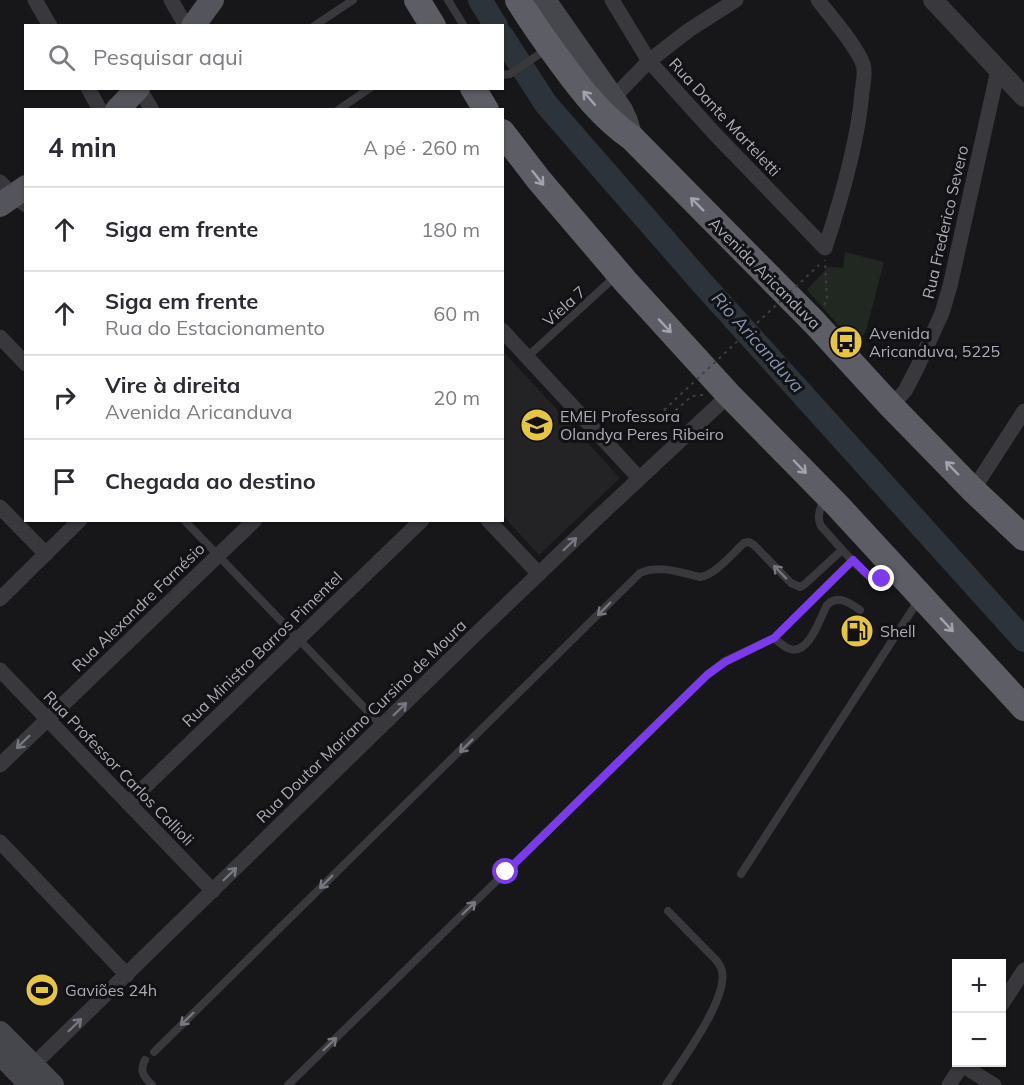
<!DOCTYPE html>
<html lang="pt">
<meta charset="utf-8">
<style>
body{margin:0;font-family:Mulish,sans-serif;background:#f2f2f3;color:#2b2b33}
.controls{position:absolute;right:18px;bottom:18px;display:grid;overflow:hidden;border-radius:0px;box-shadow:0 2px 4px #0004}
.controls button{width:54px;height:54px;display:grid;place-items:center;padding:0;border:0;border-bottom:2px solid #e1e1e2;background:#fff;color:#2b2b33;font:30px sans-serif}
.stop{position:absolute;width:18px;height:18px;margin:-14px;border:4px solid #7c3aed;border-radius:50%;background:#fff}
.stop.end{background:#7c3aed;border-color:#fff;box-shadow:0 2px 6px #0008}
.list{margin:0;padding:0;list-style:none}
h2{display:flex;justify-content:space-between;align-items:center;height:78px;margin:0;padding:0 24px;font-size:26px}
h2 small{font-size:20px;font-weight:400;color:#7c7c81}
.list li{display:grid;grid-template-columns:39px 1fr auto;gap:18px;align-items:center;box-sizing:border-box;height:84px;padding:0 24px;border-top:2px solid #e1e1e2}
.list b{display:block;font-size:22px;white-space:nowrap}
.list p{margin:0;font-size:20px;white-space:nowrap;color:#7c7c81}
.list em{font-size:20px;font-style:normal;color:#7c7c81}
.icon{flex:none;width:33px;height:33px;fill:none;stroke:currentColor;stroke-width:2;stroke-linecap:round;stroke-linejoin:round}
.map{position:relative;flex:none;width:1024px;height:1085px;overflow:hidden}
.search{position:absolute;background:#fff;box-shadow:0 2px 4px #0004;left:24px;top:24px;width:480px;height:66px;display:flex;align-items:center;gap:15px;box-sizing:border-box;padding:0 21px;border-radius:0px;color:#7c7c81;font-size:22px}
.panel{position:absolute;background:#fff;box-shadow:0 2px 4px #0004;left:24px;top:108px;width:480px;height:414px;border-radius:0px}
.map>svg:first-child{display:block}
.built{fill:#232325}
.green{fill:#212822}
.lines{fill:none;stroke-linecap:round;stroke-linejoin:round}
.river{stroke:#2d333b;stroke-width:24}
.path{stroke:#3e3f44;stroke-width:2;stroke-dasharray:3 4.5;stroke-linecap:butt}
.service{stroke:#38383d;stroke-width:8}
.minor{stroke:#38383d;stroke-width:15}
.tertiary{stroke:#38383d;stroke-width:20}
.secondary{stroke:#46474d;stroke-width:22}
.primary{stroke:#54555c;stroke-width:24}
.trunk{stroke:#5c5d65;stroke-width:26}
.path-bridge{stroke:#3e3f44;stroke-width:2;stroke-dasharray:3 4.5;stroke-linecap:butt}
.oneway{stroke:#a1a4af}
.oneway2{stroke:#767880}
.route{stroke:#7c3aed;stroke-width:8}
.labels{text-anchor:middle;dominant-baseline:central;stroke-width:6;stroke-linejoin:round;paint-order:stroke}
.street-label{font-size:16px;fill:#a9acb7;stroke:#121113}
.poi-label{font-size:16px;fill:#a9acb7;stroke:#121113;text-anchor:start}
.water-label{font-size:18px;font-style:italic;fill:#8395b0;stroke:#121113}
</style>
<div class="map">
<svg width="1024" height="1085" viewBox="0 0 1024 1085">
<rect width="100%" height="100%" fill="#171618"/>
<path class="built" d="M502,350L620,478L539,555L503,516Z"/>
<path class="green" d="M845,252L884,262L866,331L860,340L849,331L844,325L840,327L807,290L828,267L843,268Z"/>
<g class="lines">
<g class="river">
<path d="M480,0L496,26"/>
<path d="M502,36L546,104L703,284L1024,640"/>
</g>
<g class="path">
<path d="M824,305L827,300L825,260"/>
<path d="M664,410L670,415L692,396L703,395"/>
</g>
<g class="service">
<path d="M448,0L464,26"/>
<path d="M314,26L353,0"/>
<path d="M502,75L510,74L547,49"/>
<path d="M338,110L370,88"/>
<path d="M527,357L617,275"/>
<path d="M824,498C821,507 816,517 821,526C830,536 867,580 877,580C883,580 890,576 896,573"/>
<path d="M184,520L382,726"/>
<path d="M774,638C779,642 784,647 790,649C809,655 820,618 827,605C838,594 850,603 860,610"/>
<path d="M741,874L918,601"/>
<path d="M154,1052L640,573C659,564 681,573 700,577C715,575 733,553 744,543L749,542L754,545L791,583L800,587L805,584L842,550"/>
<path d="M145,1060C139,1071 144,1077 152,1085"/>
<path d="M288,1085L707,675L725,661L774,638L853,560"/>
<path d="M666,1085C681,1062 732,994 721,968C720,965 718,963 716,960L668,911"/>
</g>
<g class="minor">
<path d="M35,0L50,26"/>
<path d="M171,0L186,26"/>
<path d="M612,0L649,61L714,133L825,248C841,200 858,142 862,92C863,83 866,73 863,64C856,45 831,17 818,0"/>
<path d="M88,88L100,110"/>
<path d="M139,88L152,110"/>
<path d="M614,97L649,61L689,30L736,0"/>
<path d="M0,182L14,196L26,205"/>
<path d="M502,330L639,478"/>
<path d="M0,337L26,364"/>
<path d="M891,406L905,391L917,368L942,313L950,286L998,70"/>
<path d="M973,490L1024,411"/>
<path d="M0,507L46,554"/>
<path d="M488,520L539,574"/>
<path d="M0,599L80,520"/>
<path d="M0,670L213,891"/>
<path d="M0,765L255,520"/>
<path d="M128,803L422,520"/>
<path d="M0,842L127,975"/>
<path d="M1002,1004L1024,970"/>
<path d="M962,1065L994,1085"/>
<path d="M27,1071L478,632L595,520L729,395"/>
<path d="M949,1085L964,1062"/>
</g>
<path class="tertiary" d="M933,0L1024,97"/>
<g class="secondary">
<path d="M545,0L622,110L627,121L632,138"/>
<path d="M0,1032L53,1085"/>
<path d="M0,1054L30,1085"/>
</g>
<g class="primary">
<path d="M193,26L212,0"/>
<path d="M117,110L138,88"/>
<path d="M0,205L26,187"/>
</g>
<g class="trunk">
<path d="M417,0L433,26"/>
<path d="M518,0C531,21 545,41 560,61C581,90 602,117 632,138L814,322L891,406L973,490L1024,538"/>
<path d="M473,88L486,110"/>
<path d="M502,132L539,180L626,282L729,395L837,505L1024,708"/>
</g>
<path class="path-bridge" d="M664,410L819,265"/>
</g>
<defs><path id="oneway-shaft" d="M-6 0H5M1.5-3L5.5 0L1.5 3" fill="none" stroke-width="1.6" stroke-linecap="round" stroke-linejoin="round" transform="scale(1.5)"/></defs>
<g class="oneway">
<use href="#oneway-shaft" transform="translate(589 98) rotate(-131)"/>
<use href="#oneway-shaft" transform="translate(538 178) rotate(52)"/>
<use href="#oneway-shaft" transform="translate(697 204) rotate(-135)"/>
<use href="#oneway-shaft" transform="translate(665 326) rotate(47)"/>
<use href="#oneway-shaft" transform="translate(800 467) rotate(46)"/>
<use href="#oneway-shaft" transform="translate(952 468) rotate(-134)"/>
<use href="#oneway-shaft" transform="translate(947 625) rotate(47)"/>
</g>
<g class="oneway2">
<use href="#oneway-shaft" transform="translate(570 544) rotate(-44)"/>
<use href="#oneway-shaft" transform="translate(780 572) rotate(-134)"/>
<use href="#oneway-shaft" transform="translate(604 609) rotate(135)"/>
<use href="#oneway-shaft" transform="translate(400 709) rotate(-44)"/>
<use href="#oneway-shaft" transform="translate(23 742) rotate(136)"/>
<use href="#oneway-shaft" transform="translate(466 746) rotate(135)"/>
<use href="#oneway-shaft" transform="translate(230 874) rotate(-44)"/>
<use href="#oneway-shaft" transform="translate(326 882) rotate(135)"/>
<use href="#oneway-shaft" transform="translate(469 908) rotate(-44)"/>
<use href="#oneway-shaft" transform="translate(187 1019) rotate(136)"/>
<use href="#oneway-shaft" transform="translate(75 1025) rotate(-44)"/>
<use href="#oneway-shaft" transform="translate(330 1044) rotate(-44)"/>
</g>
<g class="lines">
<path class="route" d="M506,872L707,675L725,662L774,638L853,560L872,579H882"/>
</g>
<defs>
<g id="bus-disc" transform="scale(1.725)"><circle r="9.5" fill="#e6c541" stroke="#121113"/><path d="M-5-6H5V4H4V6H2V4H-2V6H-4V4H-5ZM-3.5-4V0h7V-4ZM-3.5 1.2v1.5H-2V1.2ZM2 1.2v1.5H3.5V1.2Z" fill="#111"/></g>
<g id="school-disc" transform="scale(1.725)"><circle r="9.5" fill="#e6c541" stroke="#121113"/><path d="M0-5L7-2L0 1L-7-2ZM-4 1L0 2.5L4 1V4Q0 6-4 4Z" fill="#111"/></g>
<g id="fuel-disc" transform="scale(1.725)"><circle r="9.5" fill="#e6c541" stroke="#121113"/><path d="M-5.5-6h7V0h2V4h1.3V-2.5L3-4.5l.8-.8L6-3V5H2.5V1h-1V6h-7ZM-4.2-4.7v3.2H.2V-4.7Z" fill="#111"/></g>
<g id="stadium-disc" transform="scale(1.725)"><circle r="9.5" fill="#e6c541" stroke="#121113"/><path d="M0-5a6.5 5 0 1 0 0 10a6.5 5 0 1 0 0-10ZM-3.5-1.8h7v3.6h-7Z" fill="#111"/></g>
</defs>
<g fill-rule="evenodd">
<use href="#bus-disc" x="846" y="342"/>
<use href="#school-disc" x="537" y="425"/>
<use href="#fuel-disc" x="857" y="631"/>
<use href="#stadium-disc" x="42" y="990"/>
</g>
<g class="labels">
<g class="street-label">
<text transform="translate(725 117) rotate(47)">Rua Dante Marteletti</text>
<text transform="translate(945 222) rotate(-77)">Rua Frederico Severo</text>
<text transform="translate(765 273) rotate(45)">Avenida Aricanduva</text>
<text transform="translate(564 306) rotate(-42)">Viela 7</text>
<text transform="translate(138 607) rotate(-44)">Rua Alexandre Farnésio</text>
<text transform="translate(262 649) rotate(-44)">Rua Ministro Barros Pimentel</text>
<text transform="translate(361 721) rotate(-44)">Rua Doutor Mariano Cursino de Moura</text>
<text transform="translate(119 768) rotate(46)">Rua Professor Carlos Callioli</text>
</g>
<g class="poi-label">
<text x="869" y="333">Avenida<tspan x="869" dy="18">Aricanduva, 5225</tspan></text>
<text x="560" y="416">EMEI Professora<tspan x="560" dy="18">Olandya Peres Ribeiro</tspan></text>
<text x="880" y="631">Shell</text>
<text x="65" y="990">Gaviões 24h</text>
</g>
<g class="water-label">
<text transform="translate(758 342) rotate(48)">Rio Aricanduva</text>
</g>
</g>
</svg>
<div class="controls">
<button>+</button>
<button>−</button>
</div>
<div class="stop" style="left:506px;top:872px"></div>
<div class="stop end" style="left:882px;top:579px"></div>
<div class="search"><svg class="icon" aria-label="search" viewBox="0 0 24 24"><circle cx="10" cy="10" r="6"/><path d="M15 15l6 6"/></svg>Pesquisar aqui</div>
<section class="panel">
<h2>4 min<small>A pé · 260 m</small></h2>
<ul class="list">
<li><svg class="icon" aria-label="ahead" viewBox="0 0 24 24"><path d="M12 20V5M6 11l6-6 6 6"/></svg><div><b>Siga em frente</b></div><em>180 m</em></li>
<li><svg class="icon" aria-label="ahead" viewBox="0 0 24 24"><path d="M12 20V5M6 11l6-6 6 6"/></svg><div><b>Siga em frente</b><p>Rua do Estacionamento</p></div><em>60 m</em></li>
<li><svg class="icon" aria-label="right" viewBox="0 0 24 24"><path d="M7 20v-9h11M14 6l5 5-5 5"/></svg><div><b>Vire à direita</b><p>Avenida Aricanduva</p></div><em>20 m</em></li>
<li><svg class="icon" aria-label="arrive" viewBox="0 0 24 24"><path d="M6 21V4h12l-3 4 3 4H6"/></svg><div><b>Chegada ao destino</b></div></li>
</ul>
</section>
</div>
